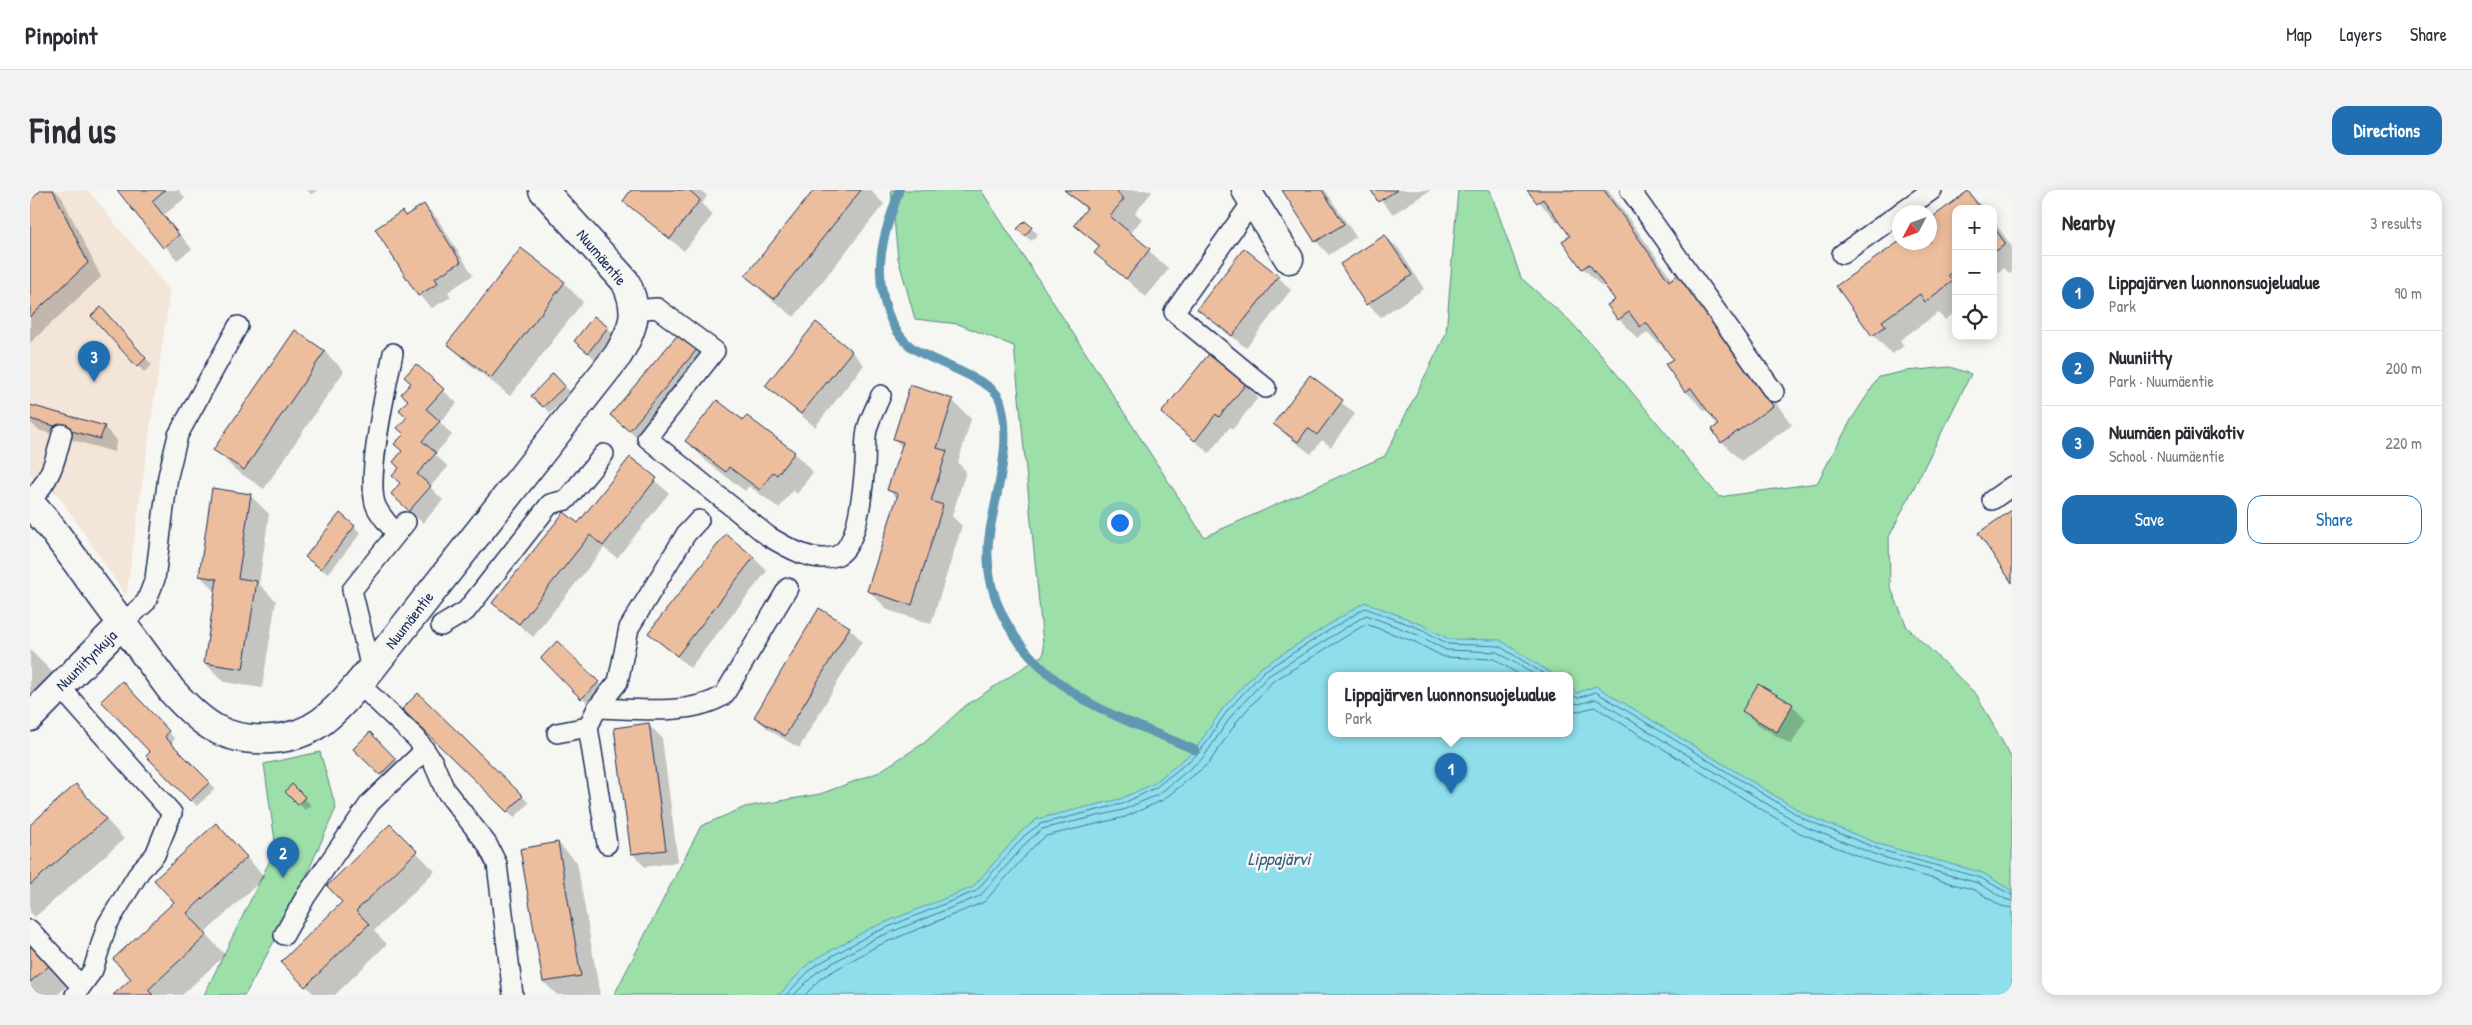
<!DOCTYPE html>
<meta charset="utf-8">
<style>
body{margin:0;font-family:"Patrick Hand",sans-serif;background:#f2f2f3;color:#2b2b33}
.controls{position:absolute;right:15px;top:15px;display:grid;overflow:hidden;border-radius:10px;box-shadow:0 2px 12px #0003}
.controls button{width:45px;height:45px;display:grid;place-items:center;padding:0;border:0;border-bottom:1px solid #e1e1e2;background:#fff;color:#2b2b33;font:25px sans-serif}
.compass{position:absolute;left:1862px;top:15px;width:45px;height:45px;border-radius:50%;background:#fff;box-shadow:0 2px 12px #0003;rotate:229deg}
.you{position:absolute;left:1089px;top:332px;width:18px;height:18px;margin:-12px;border:4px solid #fff;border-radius:50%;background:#1a73e8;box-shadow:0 0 0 8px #1a73e833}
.badge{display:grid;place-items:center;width:32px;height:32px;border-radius:50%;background:#1f6fb2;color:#fff;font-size:16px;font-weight:700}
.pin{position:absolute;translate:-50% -41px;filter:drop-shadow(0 1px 2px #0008)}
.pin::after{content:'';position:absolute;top:26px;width:18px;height:15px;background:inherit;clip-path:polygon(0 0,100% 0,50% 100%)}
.popup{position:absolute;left:1298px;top:482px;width:245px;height:65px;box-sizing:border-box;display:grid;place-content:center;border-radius:10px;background:#fff;filter:drop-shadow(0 1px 4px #0005);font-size:16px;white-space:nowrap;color:#7c7c81}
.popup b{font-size:19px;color:#2b2b33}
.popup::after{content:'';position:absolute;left:50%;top:100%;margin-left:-10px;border:10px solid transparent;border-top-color:#fff}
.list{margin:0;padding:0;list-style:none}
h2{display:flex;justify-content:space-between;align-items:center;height:65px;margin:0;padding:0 20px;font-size:21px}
h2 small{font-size:16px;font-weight:400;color:#7c7c81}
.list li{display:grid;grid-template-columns:32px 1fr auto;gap:15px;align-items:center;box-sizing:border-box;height:75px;padding:0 20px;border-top:1px solid #e1e1e2}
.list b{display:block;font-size:19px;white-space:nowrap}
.list p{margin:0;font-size:16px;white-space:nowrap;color:#7c7c81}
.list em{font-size:16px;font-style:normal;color:#7c7c81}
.actions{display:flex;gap:10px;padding:15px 20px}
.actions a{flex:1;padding:11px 0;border:1px solid #1f6fb2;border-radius:15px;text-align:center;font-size:18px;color:#1f6fb2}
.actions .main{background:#1f6fb2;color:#fff}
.icon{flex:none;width:28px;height:28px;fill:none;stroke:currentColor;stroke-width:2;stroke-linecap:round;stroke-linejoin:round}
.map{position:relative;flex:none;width:1982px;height:805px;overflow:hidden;border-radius:15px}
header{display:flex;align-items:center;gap:30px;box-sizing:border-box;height:70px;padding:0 25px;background:#fff;border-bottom:1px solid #e1e1e2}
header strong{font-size:24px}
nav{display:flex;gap:28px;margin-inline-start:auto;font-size:18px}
.intro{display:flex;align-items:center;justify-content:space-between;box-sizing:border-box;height:120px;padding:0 30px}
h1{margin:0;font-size:35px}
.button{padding:12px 22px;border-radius:15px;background:#1f6fb2;color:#fff;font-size:18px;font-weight:700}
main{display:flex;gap:30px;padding:0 30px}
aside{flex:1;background:#fff;border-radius:15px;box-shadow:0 2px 12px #0003}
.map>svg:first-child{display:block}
.built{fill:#f3e5d8}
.green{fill:#9cdfa9;stroke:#5c8784;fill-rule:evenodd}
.water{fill:#8edeeb;stroke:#6098b3}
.shadow{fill:#0003}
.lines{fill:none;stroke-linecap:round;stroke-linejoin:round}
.shore{stroke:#497596;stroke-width:1}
.stream{stroke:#6098b3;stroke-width:9}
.building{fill:#edbe9d;stroke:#1b2f5e}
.service-casing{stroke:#1b2f5e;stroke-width:22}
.minor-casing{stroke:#1b2f5e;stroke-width:31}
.service{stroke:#f6f6f2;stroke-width:19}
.minor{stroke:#f6f6f2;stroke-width:28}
.labels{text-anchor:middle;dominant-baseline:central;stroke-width:5;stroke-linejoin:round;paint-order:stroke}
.street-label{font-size:16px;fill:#1b2f5e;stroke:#f6f6f2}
.water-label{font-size:18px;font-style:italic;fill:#385b81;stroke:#f6f6f2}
</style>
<header>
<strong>Pinpoint</strong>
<nav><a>Map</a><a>Layers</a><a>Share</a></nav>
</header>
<div class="intro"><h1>Find us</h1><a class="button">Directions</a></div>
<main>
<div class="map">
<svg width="1982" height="805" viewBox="0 0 1982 805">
<rect width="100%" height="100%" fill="#f6f6f2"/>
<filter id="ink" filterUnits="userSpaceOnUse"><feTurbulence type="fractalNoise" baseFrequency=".02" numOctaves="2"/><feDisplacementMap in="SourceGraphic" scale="10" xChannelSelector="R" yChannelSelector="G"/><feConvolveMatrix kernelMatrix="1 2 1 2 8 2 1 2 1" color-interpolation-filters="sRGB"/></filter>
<g filter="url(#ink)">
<path class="built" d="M0,0H58L140,101L96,406L29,306L0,284Z"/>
<g class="green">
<path d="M861,0H951L1174,347L1355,266L1416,144L1428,0H1460L1491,88L1538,129L1571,165L1689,307L1787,293L1821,230L1849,187L1876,181L1920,177L1941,184L1859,347L1860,396L1877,437L1946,504L1982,569V805H584L671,636L715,617L790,604L847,583L894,553L935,516L1014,464L984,156L928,134L885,129L868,68ZM1302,485H1540V543H1302Z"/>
<path d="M290,562L306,618L262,718L215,805H174L246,658L234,574Z"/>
</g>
<path class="water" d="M1335,412L1393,435L1419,449L1470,450L1524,485H1302V543H1540V497L1547,503L1566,496L1778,626L1852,655L1953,683L1982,701V805H749L779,773L839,739L943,697L991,642L1007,629L1090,609L1123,594L1165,560L1193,518L1230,478Z"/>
<g class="shadow">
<path d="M13,0H25L32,8L71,87L0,153V12Z"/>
<path d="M89,0H149L155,8L134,25L162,59L147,70Z"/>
<path d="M277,0H287L282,5Z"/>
<path d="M603,0H671L677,6L672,14L683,25L654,61L594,11Z"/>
<path d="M786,0H840L854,14L764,127L736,105L717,86Z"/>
<path d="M1034,0H1120L1122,2L1105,23L1112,29L1100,44L1139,79L1116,107L1066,63L1070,58L1045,35L1057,20Z"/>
<path d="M1254,0H1295L1326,47L1299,65L1286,51Z"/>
<path d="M1342,0H1401L1363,24Z"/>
<path d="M1499,0H1578L1643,90L1668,105L1762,235L1711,271L1692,252L1689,235L1678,219L1675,221L1656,202L1637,175L1645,169L1633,153L1630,155L1617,142L1608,149L1589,129L1579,116L1586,111L1575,95L1572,97L1553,78L1542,46L1530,30L1527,32Z"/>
<path d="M1938,3L1954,19H1926V122L1915,130L1908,123L1870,150L1874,156L1862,164L1843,145L1900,52V31Z"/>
<path d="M394,15L407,28L443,85L418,102L421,107L402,118L389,105L372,23L376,27Z"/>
<path d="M1963,30L1982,57V82L1980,84L1974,78L1963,86Z"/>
<path d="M1001,38L1008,44L1002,51L995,46Z"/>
<path d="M1355,46L1369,59L1394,99L1351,127L1337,114L1312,75Z"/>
<path d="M1248,87L1261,100L1216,158L1169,119Z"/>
<path d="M534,93L553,112L480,206L438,173L419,154Z"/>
<path d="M77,125L122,175L114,182L108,176Z"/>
<path d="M564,127L584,144L565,169L545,151Z"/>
<path d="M265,141L295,162L314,181L234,299L204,279L185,259Z"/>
<path d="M650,144L681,172L613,253L581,225Z"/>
<path d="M821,161L834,175L785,237L736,196Z"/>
<path d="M386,176L427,213L410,232L422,245L405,264L418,277L400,297L413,310L393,333L376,318L370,278Z"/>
<path d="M523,185L541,203L520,223L503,206Z"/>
<path d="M1280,186L1325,224L1301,257L1292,250L1281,264L1258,247L1245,233Z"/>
<path d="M1215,194L1228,208L1203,239L1200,237L1179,263L1132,223Z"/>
<path d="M922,210L941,229L928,273L936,281L922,326L932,336L901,434L858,420L839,401L868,309L859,300L872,257L864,249Z"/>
<path d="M0,216L74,237L87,250L84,262L8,240L0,232Z"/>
<path d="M717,227L764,263L783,282L767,304L763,300L749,318L719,296L715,301L676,271L657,251L714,232Z"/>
<path d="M600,269L639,303L587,368L574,358L503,447L463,413L548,335Z"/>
<path d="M220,305L239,324L229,394L246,411L232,498L194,492L175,473L186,402L170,386Z"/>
<path d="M310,325L331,343L298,384L283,373Z"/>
<path d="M724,368L737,381L660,478L620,443Z"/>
<path d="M819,438L832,451L769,558L739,540L725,527Z"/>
<path d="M527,453L574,499L559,514L512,468Z"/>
<path d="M0,460L26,486L0,511Z"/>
<path d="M92,493L145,549L141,554L185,599L167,616L118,566L122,562Z"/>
<path d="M1728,496L1762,515L1776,529L1761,555L1727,534L1713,521Z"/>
<path d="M388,504L499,613L484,628L374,519Z"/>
<path d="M619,535L632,548L648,672L615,677L602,663Z"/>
<path d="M340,544L379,583L364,597L325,559Z"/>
<path d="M46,596L94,649L5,727L0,722V636Z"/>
<path d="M262,596L281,615L275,620L257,602Z"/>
<path d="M186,635L235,687L175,743L195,765L152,805H85L103,789Z"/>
<path d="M360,636L405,681L344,741L357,754L305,805H285L252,772L314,712Z"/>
<path d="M528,653L547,672L570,805H527L514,792Z"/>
<path d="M0,753L37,796L27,805H0Z"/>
</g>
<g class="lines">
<g class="shore">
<path d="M1540,504L1548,508L1566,502L1776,630L1851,660L1951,688L1982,705"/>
<path d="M1540,512L1549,514L1566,509L1773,636L1849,666L1948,693L1975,709L1982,711"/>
<path d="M1540,520L1549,521L1565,517L1770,643L1846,673L1945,700L1971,716L1982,718"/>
<path d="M756,805L783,777L841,744L946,701L994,646L1010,634L1092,614L1125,598L1169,563L1197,521L1234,481L1335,418L1391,439L1418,454L1469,456L1516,485"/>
<path d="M764,805L787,782L844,749L950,706L999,650L1012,639L1093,620L1129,604L1173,568L1202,525L1238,486L1336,425L1388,445L1416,460L1467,462L1505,485"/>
<path d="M775,805L791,788L847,756L954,712L1004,656L1016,646L1095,627L1133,610L1179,573L1208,530L1242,492L1336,434L1385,452L1414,467L1464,469L1490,485"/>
</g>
<path class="stream" d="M869,0C864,18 856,36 853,54C846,87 853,133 880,156C894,167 921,176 938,185C948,190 966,198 970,210C983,250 967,300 960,340C949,402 982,456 1030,493C1069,524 1121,540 1165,560"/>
</g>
<g class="building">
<path d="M11,0H23L58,73L0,127V10Z"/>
<path d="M87,0H135L122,11L149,45L133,58Z"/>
<path d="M601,0H659L670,10L640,49L593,11Z"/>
<path d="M784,0H831L744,109L715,86Z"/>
<path d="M1034,0H1089L1087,3L1094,9L1080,26L1120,59L1096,89L1064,63L1070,56L1044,35L1057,18Z"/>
<path d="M1252,0H1292L1314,34L1285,52Z"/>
<path d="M1341,0H1367L1348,12Z"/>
<path d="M1497,0H1574L1639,91L1649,84L1743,216L1691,253L1682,239L1688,235L1661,198L1655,202L1635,174L1643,169L1616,132L1610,137L1599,122L1588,130L1577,115L1585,110L1559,74L1552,79L1532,51L1540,46L1513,9L1507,13Z"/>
<path d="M1938,1L1951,19H1926V80L1918,85L1923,91L1895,112L1890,104L1852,131L1856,136L1842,146L1806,96L1870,51L1900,52V29Z"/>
<path d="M394,14L431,72L405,88L408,93L388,106L345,39L372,21L375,26Z"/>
<path d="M995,31L1002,37L995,46L987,39Z"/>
<path d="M1963,36L1976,54L1963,63Z"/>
<path d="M1355,45L1382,85L1336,115L1310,74Z"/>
<path d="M491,58L535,92L461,188L417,154Z"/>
<path d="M1214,58L1249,86L1202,146L1167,119Z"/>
<path d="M71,117L116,168L107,177L61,126Z"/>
<path d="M564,126L578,137L558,163L544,151Z"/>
<path d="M786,132L822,161L771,224L735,196Z"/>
<path d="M265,140L295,161L214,280L183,260Z"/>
<path d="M650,142L668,158L599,241L580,225Z"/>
<path d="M1179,164L1216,194L1189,227L1186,224L1165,251L1131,223Z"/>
<path d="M386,174L414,199L396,219L410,231L392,251L406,263L387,284L401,296L379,321L361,304L370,293L362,286L369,278L363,272L372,261L364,254L374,244L367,238L377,227L369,220L378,210L371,204L381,193L374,187Z"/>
<path d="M523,183L535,196L513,217L501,206Z"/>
<path d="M1280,185L1313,210L1287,245L1278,238L1268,252L1243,234Z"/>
<path d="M880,195L923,209L907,258L917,261L901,311L913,315L882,415L837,401L868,304L857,300L873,252L863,249Z"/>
<path d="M687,210L713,230L717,226L765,262L747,285L743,282L730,300L699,277L696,282L655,251Z"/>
<path d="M0,215L75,236L70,249L0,229Z"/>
<path d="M600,267L627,288L573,356L560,345L489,434L462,413L534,322L548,333Z"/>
<path d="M182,298L221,304L208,388L227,391L213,479L174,473L187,389L169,386Z"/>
<path d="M1982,320V393L1948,343Z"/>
<path d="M310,323L325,336L291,379L275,367Z"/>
<path d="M696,344L724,367L647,466L618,443Z"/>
<path d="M789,418L820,437L755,546L724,527Z"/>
<path d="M527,451L569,492L551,509L511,468Z"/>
<path d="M92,491L139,541L135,547L180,592L160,611L116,566L120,562L71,511Z"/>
<path d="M1728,494L1763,514L1747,542L1712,521Z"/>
<path d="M388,503L493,606L477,622L372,519Z"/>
<path d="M619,533L636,660L601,664L584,538Z"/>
<path d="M340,542L366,569L350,585L323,559Z"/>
<path d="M46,594L76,629L0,695V635Z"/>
<path d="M262,594L275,607L268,615L255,602Z"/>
<path d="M186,633L217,667L157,723L177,745L118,800L123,805H83L101,789L83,769L144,712L124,690Z"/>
<path d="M360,634L387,661L326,721L339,734L275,797L251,772L312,712L297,696Z"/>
<path d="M528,652L551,786L513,792L490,659Z"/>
<path d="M0,754L19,776L0,792Z"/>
</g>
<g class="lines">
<g class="service-casing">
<g id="service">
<path d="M1600,0L1744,202"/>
<path d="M1223,11L1144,122L1236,198"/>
<path d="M1871,22L1902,0"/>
<path d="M1812,64L1870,23"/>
<path d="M604,120L627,118L685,161L617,248L738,346C756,357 784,374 806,366C829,358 833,296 835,275C836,263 834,248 838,236C841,226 847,215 851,205"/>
<path d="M363,163C357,194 335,290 346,316C350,326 360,335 366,344"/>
<path d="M1962,310L1982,296"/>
<path d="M0,311C21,289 25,272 32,244"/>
<path d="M92,434L116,412L125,389L138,286L148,245L208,136"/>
<path d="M411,436L436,421L520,314L536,310L574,264"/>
<path d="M341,479L322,400L376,332"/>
<path d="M329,494L387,549L403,572L415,600L457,654L467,674L483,805"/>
<path d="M30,497L142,623L125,665L110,681L77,735L63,780L45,805"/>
<path d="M567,518C605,519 662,526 694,505L758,398"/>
<path d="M558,537L577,654"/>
<path d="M527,543L558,537L567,518L588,492L599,438L656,344L669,330"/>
<path d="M0,740L51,796"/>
<path d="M254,745L276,706L340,613L395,560"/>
</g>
</g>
<g class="minor-casing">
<g id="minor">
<path d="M1216,0L1259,69"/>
<path d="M0,313L20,336L142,501C172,534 194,552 241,549C259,548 276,543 291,532C311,517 325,498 341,479L588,165C604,138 610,120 595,91L513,0"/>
<path d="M0,527L92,434"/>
</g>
</g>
<use href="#service" class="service"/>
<use href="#minor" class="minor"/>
</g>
</g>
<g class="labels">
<g class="street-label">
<text transform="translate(572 67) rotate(50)">Nuumäentie</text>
<text transform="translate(379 430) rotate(-52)">Nuumäentie</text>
<text transform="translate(56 470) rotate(-45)">Nuuniitynkuja</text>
</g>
<g class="water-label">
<text x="1249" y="668">Lippajärvi</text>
</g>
</g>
</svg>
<div class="controls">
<button>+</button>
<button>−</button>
<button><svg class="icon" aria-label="locate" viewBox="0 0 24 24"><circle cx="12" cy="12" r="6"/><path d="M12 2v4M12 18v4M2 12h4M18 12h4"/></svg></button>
</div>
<svg class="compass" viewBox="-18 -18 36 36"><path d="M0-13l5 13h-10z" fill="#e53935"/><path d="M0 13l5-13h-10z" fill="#7c7c81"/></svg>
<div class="you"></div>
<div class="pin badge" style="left:1421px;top:604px">1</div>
<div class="popup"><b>Lippajärven luonnonsuojelualue</b>Park</div>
<div class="pin badge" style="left:253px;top:688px">2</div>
<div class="pin badge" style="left:64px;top:192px">3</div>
</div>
<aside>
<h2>Nearby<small>3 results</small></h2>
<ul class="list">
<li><span class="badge">1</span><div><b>Lippajärven luonnonsuojelualue</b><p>Park</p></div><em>90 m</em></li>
<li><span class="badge">2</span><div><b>Nuuniitty</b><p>Park · Nuumäentie</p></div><em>200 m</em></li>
<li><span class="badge">3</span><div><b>Nuumäen päiväkotiv</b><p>School · Nuumäentie</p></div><em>220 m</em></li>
</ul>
<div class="actions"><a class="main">Save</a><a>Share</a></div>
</aside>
</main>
